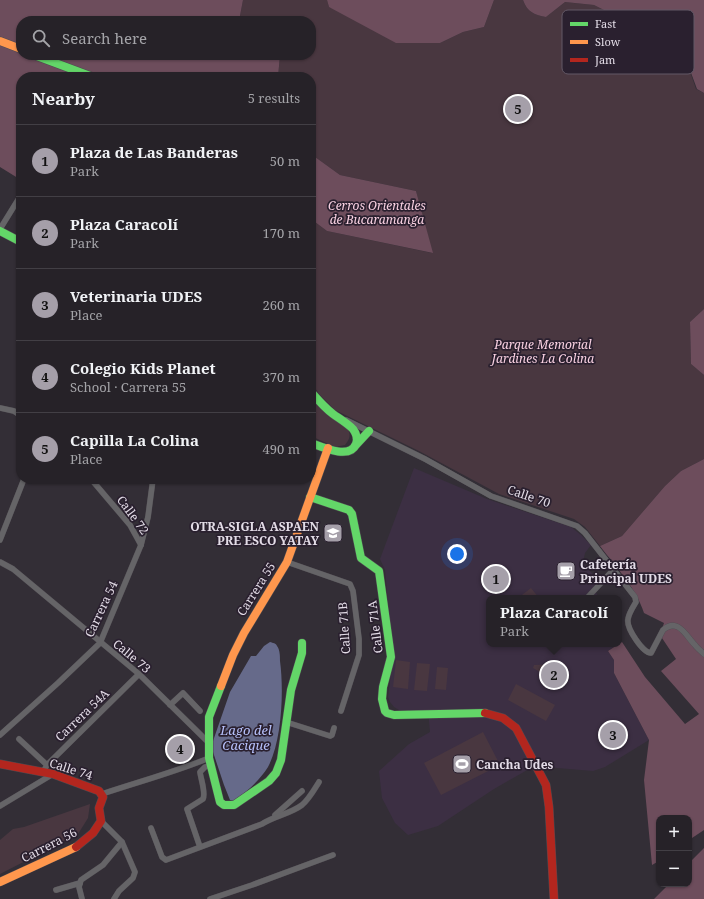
<!DOCTYPE html>
<meta charset="utf-8">
<style>
body{margin:0;font-family:"Noto Serif",serif;background:#2e2a30;color:#f1f3f6}
.controls{position:absolute;right:12px;bottom:12px;display:grid;overflow:hidden;border-radius:8px;box-shadow:0 1px 3px #0004}
.controls button{width:36px;height:36px;display:grid;place-items:center;padding:0;border:0;border-bottom:1px solid #423f45;background:#262228;color:#f1f3f6;font:20px sans-serif}
.you{position:absolute;left:457px;top:554px;width:14px;height:14px;margin:-10px;border:3px solid #fff;border-radius:50%;background:#1a73e8;box-shadow:0 0 0 6px #1a73e833}
.badge{display:grid;place-items:center;width:26px;height:26px;border-radius:50%;background:#a59fa9;color:#111;font-size:13px;font-weight:700}
.pin{position:absolute;translate:-50% -50%;border:2px solid #fff;box-shadow:0 1px 4px #0006}
.popup{position:absolute;left:486px;top:595px;width:136px;height:52px;box-sizing:border-box;display:grid;place-content:center;border-radius:8px;background:#262228;filter:drop-shadow(0 1px 3px #0005);font-size:13px;white-space:nowrap;color:#a4a4a8}
.popup b{font-size:15px;color:#f1f3f6}
.popup::after{content:'';position:absolute;left:50%;top:100%;margin-left:-8px;border:8px solid transparent;border-top-color:#262228}
.list{margin:0;padding:0;list-style:none}
h2{display:flex;justify-content:space-between;align-items:center;height:52px;margin:0;padding:0 16px;font-size:17px}
h2 small{font-size:13px;font-weight:400;color:#a4a4a8}
.list li{display:grid;grid-template-columns:26px 1fr auto;gap:12px;align-items:center;box-sizing:border-box;height:72px;padding:0 16px;border-top:1px solid #423f45}
.list b{display:block;font-size:15px;white-space:nowrap}
.list p{margin:0;font-size:13px;white-space:nowrap;color:#a4a4a8}
.list em{font-size:13px;font-style:normal;color:#a4a4a8}
.icon{flex:none;width:22px;height:22px;fill:none;stroke:currentColor;stroke-width:2;stroke-linecap:round;stroke-linejoin:round}
.map{position:relative;flex:none;width:704px;height:899px;overflow:hidden}
.search{position:absolute;background:#262228;box-shadow:0 1px 3px #0004;left:16px;top:16px;width:300px;height:44px;display:flex;align-items:center;gap:10px;box-sizing:border-box;padding:0 14px;border-radius:16px;color:#a4a4a8;font-size:15px}
.panel{position:absolute;background:#262228;box-shadow:0 1px 3px #0004;left:16px;top:72px;width:300px;height:412px;border-radius:16px}
.map>svg:first-child{display:block}
.built{fill:#3c2f43}
.green{fill:#493740}
.forest{fill:#6d4d5c}
.water{fill:#666a8a}
.lines{fill:none;stroke-linecap:round;stroke-linejoin:round}
.street-casing{stroke:#4f4b51;stroke-width:6}
.fast-casing{stroke:#4f4b51;stroke-width:9}
.slow-casing{stroke:#4f4b51;stroke-width:9}
.jam-casing{stroke:#4f4b51;stroke-width:9}
.street{stroke:#656467;stroke-width:5.5}
.fast{stroke:#63d668;stroke-width:8}
.slow{stroke:#ff974d;stroke-width:8}
.jam{stroke:#b3261e;stroke-width:8}
.labels{text-anchor:middle;dominant-baseline:central;stroke-width:3.5;stroke-linejoin:round;paint-order:stroke}
.park-label{font-size:12px;font-style:italic;fill:#f9d1e2;stroke:#2a202f}
.street-label{font-size:12px;fill:#e3dce7;stroke:#2a202f}
.poi-label{font-size:12px;font-weight:bold;fill:#e3dce7;stroke:#2a202f;text-anchor:start}
.water-label{font-size:13px;font-style:italic;fill:#b6c0fa;stroke:#2a202f}
.key{fill:#2a202f;stroke:#625866;stroke-width:1}
.key-label{font-size:11px;fill:#e3dce7}
</style>
<div class="map">
<svg width="704" height="899" viewBox="0 0 704 899">
<rect width="100%" height="100%" fill="#332e36"/>
<path class="built" d="M414,468L487,499L571,527L581,535L591,545L585,553L583,562L587,568L599,580L593,587L599,598H489V644H618L608,651L614,660V673L649,740L605,767L593,771L545,767L529,769L494,789L438,826L408,835L395,823L382,798L379,771L409,744L430,732L428,710H399L394,707L390,702L388,697L393,657L385,570L380,559Z"/>
<g class="green">
<path d="M243,0H327L329,7L440,43L463,32L484,27L494,0H523C527,12 535,15 546,17L565,2L594,5L620,18L632,22L644,19L660,25L673,34L683,51L696,89L704,93V309L690,322L691,364L704,375V459L681,471L665,486L622,536L600,546L585,527L574,519L499,494L419,451L335,410L319,394L311,382V219L327,231L432,253L416,191L340,175L311,154V77H278L280,55H311V21H239Z"/>
<path d="M311,396C317,403 322,410 328,415C338,423 359,429 345,445L335,447L311,436Z"/>
<path d="M500,565L510,576L492,592L482,581Z"/>
<path d="M531,588L539,598H518Z"/>
<path d="M396,660L410,662L408,689L393,687Z"/>
<path d="M417,663L430,664L427,691L414,690Z"/>
<path d="M565,664L564,677L560,684L533,668L534,665Z"/>
<path d="M437,667L448,668L446,690L435,689Z"/>
<path d="M516,684L555,705L546,721L508,700Z"/>
<path d="M483,732L500,765L441,795L424,763Z"/>
<path d="M90,804L88,818L78,834L0,874V840L13,829L24,827Z"/>
</g>
<g class="forest">
<path d="M0,0H243L239,21H21V55H280L278,77H21V180L0,167Z"/>
<path d="M327,0H494L484,27L463,32L440,43H396L329,7Z"/>
<path d="M523,0H704V93L697,89L683,51L673,34L660,25L644,19L632,23L620,18L594,5L565,2L546,17C535,15 527,12 523,0Z"/>
<path d="M311,154L340,175L416,191L433,253L327,231L311,219Z"/>
<path d="M704,309V375L691,364L690,322Z"/>
<path d="M704,459V830L689,840V818H659V861L652,865L644,780L649,740L614,673V660L608,651L622,642L645,677L685,724L699,714L661,671L676,659L660,635L664,623L644,613C636,588 616,567 600,546L622,536L665,486L681,471Z"/>
<path d="M704,848V899H654L669,884H689V863Z"/>
</g>
<path class="water" d="M270,642C273,643 276,643 277,646C280,650 280,656 280,661C284,690 282,741 268,767C259,781 247,792 233,801L230,800L224,785L213,752V741L230,692L251,656H256L264,646Z"/>
<g class="lines">
<g class="street-casing">
<g id="street">
<path d="M0,229L21,195"/>
<path d="M0,408L14,411L21,416"/>
<path d="M346,420L425,459L491,496L577,526L585,533L635,597L636,602C633,607 629,613 628,619C626,628 643,653 651,653L663,630C678,617 686,636 695,645C697,648 701,651 704,654"/>
<path d="M91,479L130,525L141,545"/>
<path d="M0,540L24,479"/>
<path d="M0,562L13,569L139,674L208,742"/>
<path d="M287,562L350,584L353,591L359,639V655L341,711"/>
<path d="M587,598L614,569"/>
<path d="M170,705L183,693L200,711"/>
<path d="M286,722L330,736L332,735L334,728"/>
<path d="M0,735L58,683L100,643L141,545L148,517L153,479"/>
<path d="M19,739L47,765"/>
<path d="M43,772L47,765L139,674"/>
<path d="M102,794C138,782 175,772 209,758"/>
<path d="M0,806L53,774"/>
<path d="M275,815L302,791"/>
<path d="M101,821L122,842L135,872L133,878L119,891L114,899"/>
<path d="M151,828L162,857L166,860L262,824C274,816 290,814 302,805C309,799 314,790 319,782"/>
<path d="M200,847L187,809L203,799C206,793 201,780 200,772L205,767L211,765"/>
<path d="M56,890L80,883"/>
<path d="M82,899L79,887L81,880L103,865L122,842"/>
<path d="M210,899L252,885L333,855"/>
</g>
</g>
<g class="fast-casing">
<g id="fast">
<path d="M34,55L93,77"/>
<path d="M0,231L21,242"/>
<path d="M311,392C318,400 325,408 333,414C340,419 347,423 353,429C356,433 358,439 356,444C350,460 322,447 311,443"/>
<path d="M355,446L369,431"/>
<path d="M310,497L349,510L352,514L361,558L379,571L391,657L383,687L382,699L385,711L387,713L394,715L485,713"/>
<path d="M221,686L209,717V758L220,802L224,805H234L269,781L276,773L281,760L291,690L302,653V643"/>
</g>
</g>
<g class="slow-casing">
<g id="slow">
<path d="M0,41L21,49"/>
<path d="M221,686L233,655L244,633L287,562L328,448"/>
<path d="M0,882L76,847"/>
</g>
</g>
<g class="jam-casing">
<g id="jam">
<path d="M485,713L503,718L516,728L546,785L549,807L554,899"/>
<path d="M0,764L53,774L99,791L103,797L99,808L101,821L93,833L76,847"/>
</g>
</g>
<use href="#street" class="street"/>
<use href="#fast" class="fast"/>
<use href="#slow" class="slow"/>
<use href="#jam" class="jam"/>
</g>
<defs>
<g id="school-square" transform="scale(1)"><rect x="-9" y="-9" width="18" height="18" rx="4" fill="#a59fa9" stroke="#2a202f"/><path d="M0-5L7-2L0 1L-7-2ZM-4 1L0 2.5L4 1V4Q0 6-4 4Z" fill="#fff"/></g>
<g id="cafe-square" transform="scale(1)"><rect x="-9" y="-9" width="18" height="18" rx="4" fill="#a59fa9" stroke="#2a202f"/><path d="M-5.5-4.5H6V0H3Q3 3.5 0 3.5H-2.5Q-5.5 3.5-5.5 0ZM3-3.2v2h1.7v-2ZM-6 4.5H4V6H-6Z" fill="#fff"/></g>
<g id="stadium-square" transform="scale(1)"><rect x="-9" y="-9" width="18" height="18" rx="4" fill="#a59fa9" stroke="#2a202f"/><path d="M0-5a6.5 5 0 1 0 0 10a6.5 5 0 1 0 0-10ZM-3.5-1.8h7v3.6h-7Z" fill="#fff"/></g>
</defs>
<g fill-rule="evenodd">
<use href="#school-square" x="333" y="533"/>
<use href="#cafe-square" x="566" y="571"/>
<use href="#stadium-square" x="462" y="764"/>
</g>
<g class="labels">
<g class="park-label">
<text x="377" y="205">Cerros Orientales<tspan x="377" dy="14">de Bucaramanga</tspan></text>
<text x="543" y="344">Parque Memorial<tspan x="543" dy="14">Jardines La Colina</tspan></text>
</g>
<g class="street-label">
<text transform="translate(529 496) rotate(19)">Calle 70</text>
<text transform="translate(133 515) rotate(54)">Calle 72</text>
<text transform="translate(256 589) rotate(-58)">Carrera 55</text>
<text transform="translate(101 609) rotate(-65)">Carrera 54</text>
<text transform="translate(375 627) rotate(-97)">Calle 71A</text>
<text transform="translate(344 628) rotate(-94)">Calle 71B</text>
<text transform="translate(132 656) rotate(40)">Calle 73</text>
<text transform="translate(82 715) rotate(-44)">Carrera 54A</text>
<text transform="translate(71 769) rotate(18)">Calle 74</text>
<text transform="translate(49 845) rotate(-27)">Carrera 56</text>
</g>
<g class="poi-label">
<text x="319" y="526" text-anchor="end">OTRA-SIGLA ASPAEN<tspan x="319" dy="14">PRE ESCO YATAY</tspan></text>
<text x="580" y="564">Cafetería<tspan x="580" dy="14">Principal UDES</tspan></text>
<text x="476" y="764">Cancha Udes</text>
</g>
<g class="water-label">
<text x="246" y="730">Lago del<tspan x="246" dy="15">Cacique</tspan></text>
</g>
</g>
<rect x="562" y="10" width="132" height="64" rx="6" class="key"/>
<rect x="570" y="22" width="18" height="4" fill="#63d668"/>
<rect x="570" y="40" width="18" height="4" fill="#ff974d"/>
<rect x="570" y="58" width="18" height="4" fill="#b3261e"/>
<g class="key-label">
<text x="595" y="28">Fast</text>
<text x="595" y="46">Slow</text>
<text x="595" y="64">Jam</text>
</g>
</svg>
<div class="controls">
<button>+</button>
<button>−</button>
</div>
<div class="you"></div>
<div class="pin badge" style="left:496px;top:579px">1</div>
<div class="pin badge" style="left:554px;top:675px">2</div>
<div class="popup"><b>Plaza Caracolí</b>Park</div>
<div class="pin badge" style="left:613px;top:735px">3</div>
<div class="pin badge" style="left:180px;top:749px">4</div>
<div class="pin badge" style="left:518px;top:109px">5</div>
<div class="search"><svg class="icon" aria-label="search" viewBox="0 0 24 24"><circle cx="10" cy="10" r="6"/><path d="M15 15l6 6"/></svg>Search here</div>
<section class="panel">
<h2>Nearby<small>5 results</small></h2>
<ul class="list">
<li><span class="badge">1</span><div><b>Plaza de Las Banderas</b><p>Park</p></div><em>50 m</em></li>
<li><span class="badge">2</span><div><b>Plaza Caracolí</b><p>Park</p></div><em>170 m</em></li>
<li><span class="badge">3</span><div><b>Veterinaria UDES</b><p>Place</p></div><em>260 m</em></li>
<li><span class="badge">4</span><div><b>Colegio Kids Planet</b><p>School · Carrera 55</p></div><em>370 m</em></li>
<li><span class="badge">5</span><div><b>Capilla La Colina</b><p>Place</p></div><em>490 m</em></li>
</ul>
</section>
</div>
